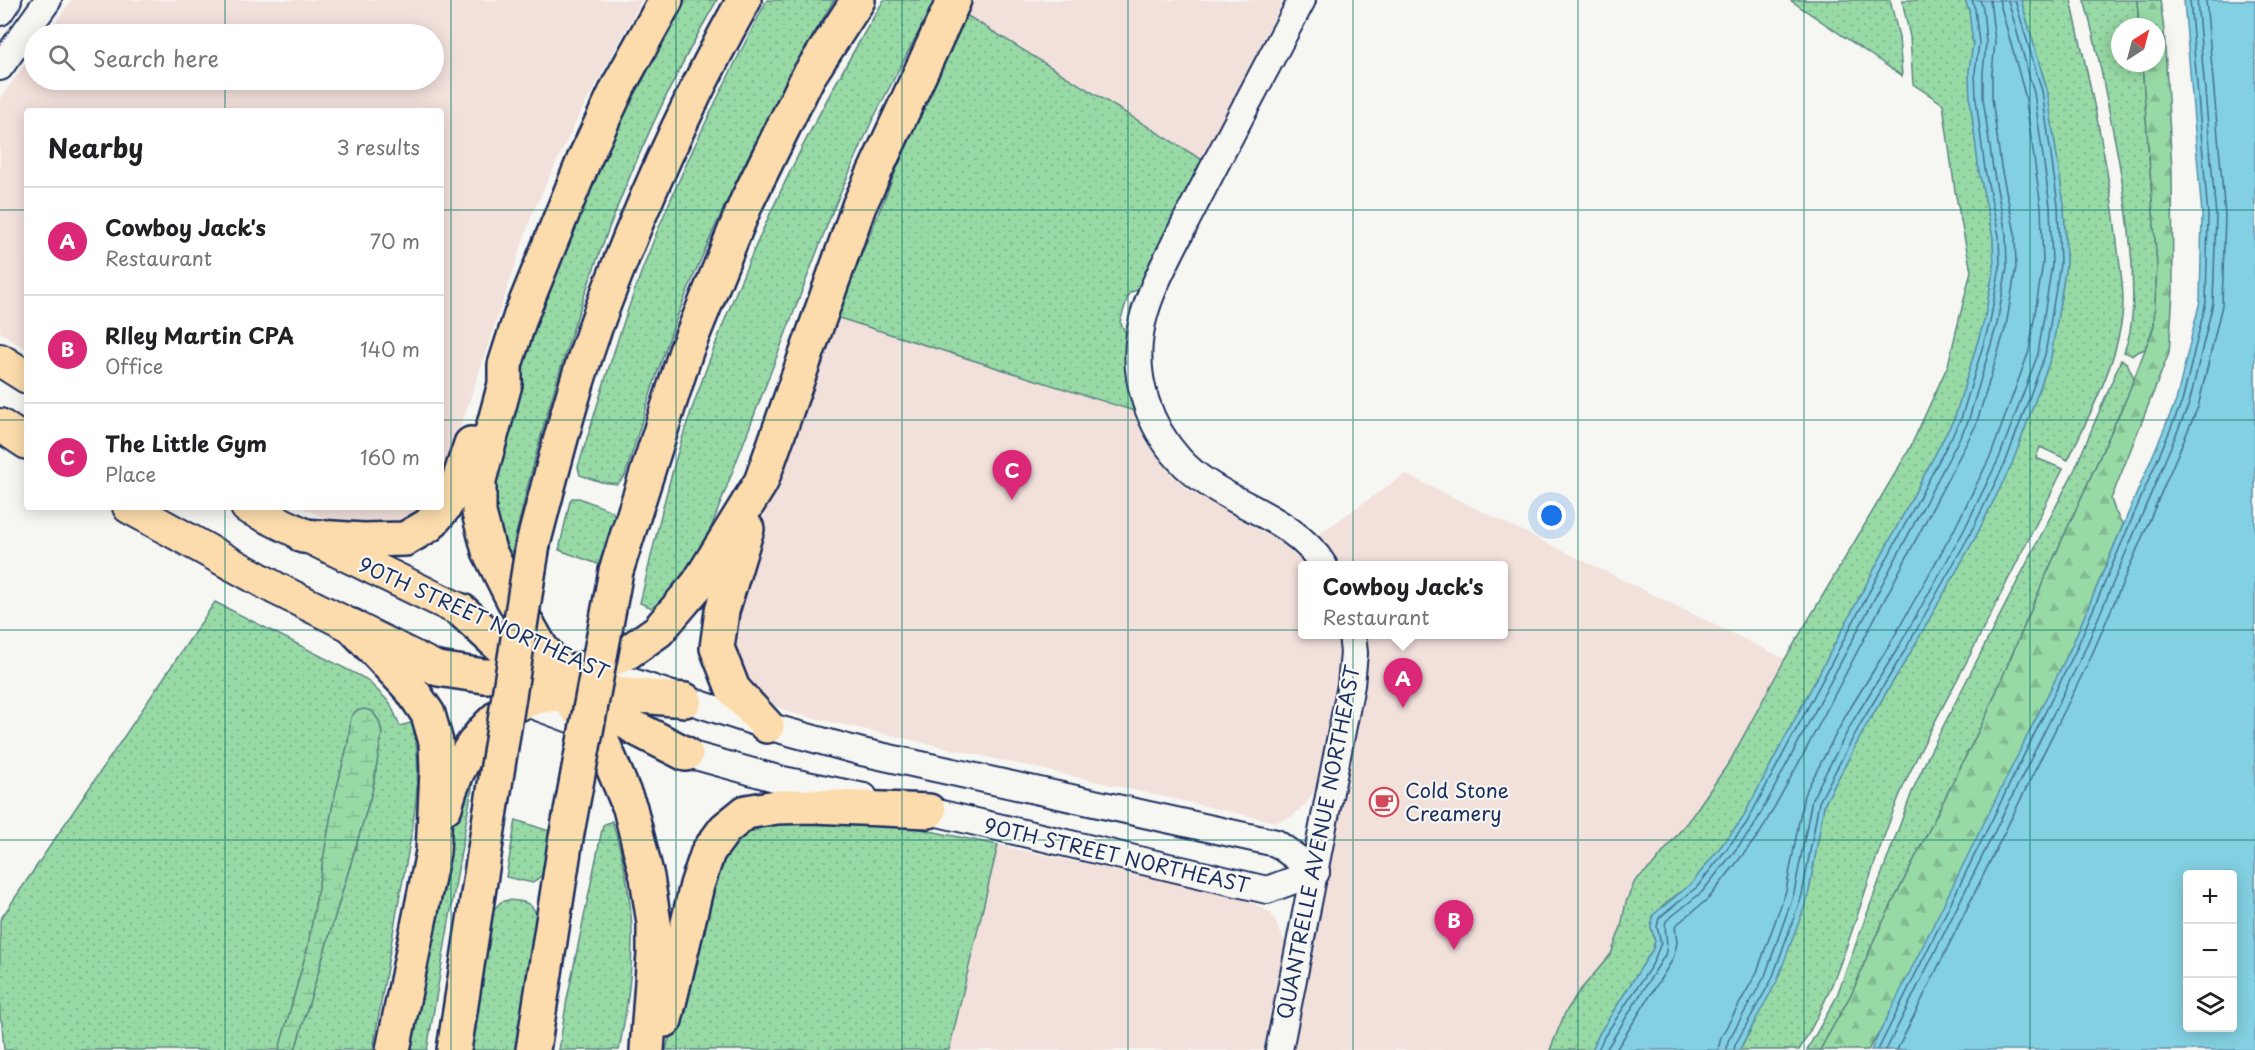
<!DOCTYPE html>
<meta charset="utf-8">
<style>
body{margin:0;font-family:"Playpen Sans",sans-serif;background:#f6f6f6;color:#202124}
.controls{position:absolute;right:18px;bottom:18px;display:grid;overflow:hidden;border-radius:6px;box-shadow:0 3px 15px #0003}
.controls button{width:54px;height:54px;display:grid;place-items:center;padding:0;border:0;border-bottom:2px solid #e0e0e0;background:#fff;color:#202124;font:30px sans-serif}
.compass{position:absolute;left:2111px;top:18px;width:54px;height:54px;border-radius:50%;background:#fff;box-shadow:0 3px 15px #0003;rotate:36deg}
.you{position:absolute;left:1552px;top:516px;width:21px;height:21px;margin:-15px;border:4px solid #fff;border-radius:50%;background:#1a73e8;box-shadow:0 0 0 9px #1a73e833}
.badge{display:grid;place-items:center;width:39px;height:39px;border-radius:50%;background:#db2777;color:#fff;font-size:20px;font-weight:700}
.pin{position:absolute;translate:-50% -50px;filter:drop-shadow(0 2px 3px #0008)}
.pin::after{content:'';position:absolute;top:32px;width:21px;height:18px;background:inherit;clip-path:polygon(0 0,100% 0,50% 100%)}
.popup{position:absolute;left:1298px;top:561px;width:210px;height:78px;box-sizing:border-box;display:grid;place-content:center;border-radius:6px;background:#fff;filter:drop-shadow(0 2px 4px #0005);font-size:20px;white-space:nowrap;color:#757577}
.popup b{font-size:22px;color:#202124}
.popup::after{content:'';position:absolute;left:50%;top:100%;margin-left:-12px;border:12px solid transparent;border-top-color:#fff}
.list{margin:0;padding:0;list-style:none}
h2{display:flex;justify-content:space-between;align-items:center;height:78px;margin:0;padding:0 24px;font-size:26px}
h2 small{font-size:20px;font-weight:400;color:#757577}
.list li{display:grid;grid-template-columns:39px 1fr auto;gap:18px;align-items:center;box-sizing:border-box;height:108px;padding:0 24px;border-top:2px solid #e0e0e0}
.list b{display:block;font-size:22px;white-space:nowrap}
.list p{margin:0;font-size:20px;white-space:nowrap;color:#757577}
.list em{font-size:20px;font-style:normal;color:#757577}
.icon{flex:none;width:33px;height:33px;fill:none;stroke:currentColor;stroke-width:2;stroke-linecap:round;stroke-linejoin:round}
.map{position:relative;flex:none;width:2255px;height:1050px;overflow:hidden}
.search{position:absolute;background:#fff;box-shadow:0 3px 15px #0003;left:24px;top:24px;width:420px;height:66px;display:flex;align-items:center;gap:15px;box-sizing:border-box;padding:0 21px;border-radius:33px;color:#757577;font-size:22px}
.panel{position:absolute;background:#fff;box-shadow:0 3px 15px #0003;left:24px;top:108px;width:420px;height:402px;border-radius:6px}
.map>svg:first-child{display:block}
.built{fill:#f2e0db}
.grass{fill:url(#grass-dots);stroke:#5a8482;stroke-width:1.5}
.forest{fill:url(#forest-firs);stroke:#5a8482;stroke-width:1.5}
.wetland{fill:url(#wetland-marsh);stroke:#5a8482;stroke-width:1.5}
.water{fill:#82d0e1;stroke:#5990ad;stroke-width:1.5;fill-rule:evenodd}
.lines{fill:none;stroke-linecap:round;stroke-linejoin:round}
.shore{stroke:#446f92;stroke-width:1.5}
.minor-casing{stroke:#1b2f5e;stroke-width:30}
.major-casing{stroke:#1b2f5e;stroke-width:36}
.highway-casing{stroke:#1b2f5e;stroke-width:38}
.minor{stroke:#f6f6f2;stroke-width:26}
.major{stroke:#fcdcac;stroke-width:32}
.highway{stroke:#fcdcac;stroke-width:33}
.highway-bridge-casing{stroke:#1b2f5e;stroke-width:38;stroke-linecap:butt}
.highway-bridge{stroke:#fcdcac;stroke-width:33}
.grid{fill:none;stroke:#0f766e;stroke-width:1.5;stroke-opacity:0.55}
.labels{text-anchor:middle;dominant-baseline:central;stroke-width:4.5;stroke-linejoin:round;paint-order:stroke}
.street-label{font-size:20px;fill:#1b2f5e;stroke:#f6f6f2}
.poi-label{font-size:20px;fill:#1b2f5e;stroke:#f6f6f2;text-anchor:start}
</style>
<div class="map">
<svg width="2255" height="1050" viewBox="0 0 2255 1050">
<defs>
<pattern id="grass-dots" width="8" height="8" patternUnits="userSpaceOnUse" patternTransform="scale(1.5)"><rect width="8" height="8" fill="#98daa6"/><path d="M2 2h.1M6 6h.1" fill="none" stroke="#82bb91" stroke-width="1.8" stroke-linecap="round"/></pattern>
<pattern id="forest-firs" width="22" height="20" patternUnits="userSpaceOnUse" patternTransform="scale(1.5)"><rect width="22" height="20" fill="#98daa6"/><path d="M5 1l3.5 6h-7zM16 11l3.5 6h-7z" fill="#82bb91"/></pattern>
<pattern id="wetland-marsh" width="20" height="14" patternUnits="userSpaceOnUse" patternTransform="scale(1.5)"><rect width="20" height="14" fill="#98daa6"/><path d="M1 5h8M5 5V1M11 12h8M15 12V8" fill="none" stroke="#82bb91"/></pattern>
</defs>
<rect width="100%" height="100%" fill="#f6f6f2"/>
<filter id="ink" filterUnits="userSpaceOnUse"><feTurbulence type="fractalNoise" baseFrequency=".0167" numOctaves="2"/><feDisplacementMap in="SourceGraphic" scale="12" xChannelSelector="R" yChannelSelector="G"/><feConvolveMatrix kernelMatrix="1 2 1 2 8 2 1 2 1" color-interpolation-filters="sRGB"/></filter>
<g filter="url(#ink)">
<g class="built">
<path d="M72,0H642L574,125L532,214L441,486V111H27V350L0,332V99L34,52V80H434V34H47Z"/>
<path d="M973,0H1283L1204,161L966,15Z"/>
<path d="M836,317L1134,411L1147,442L1167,470L1186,488L1283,544L1304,563L1306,565L1302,566V634L1338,635L1339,662L1318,785L1305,805L1291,817L1276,822L792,713L773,705L743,682L725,631L791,435Z"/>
<path d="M1405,474L1785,659L1730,761L1692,816L1654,864L1635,881L1626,902L1621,927L1611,954L1565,1013L1550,1050H1293L1366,655L1365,635L1504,634V566L1340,565L1316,536Z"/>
<path d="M301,507H423L405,519L371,525L345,523L322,517Z"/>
<path d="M998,845L1243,898L1271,913L1286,944L1265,1050H949Z"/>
</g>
<g class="grass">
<path d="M685,0H717C617,173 554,366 510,560L500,551L485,482L535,314L607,148Z"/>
<path d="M767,0H834C776,96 725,198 683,302C660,359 643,418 625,476L617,484L601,482L580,475L578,467C596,411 612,354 632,298C668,195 717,97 767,0Z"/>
<path d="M884,0H935L871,123L833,210L707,538C691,567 677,586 652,608L640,603C656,537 670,470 693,406C742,264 806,128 884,0Z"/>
<path d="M1790,0H1890L1899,37L1902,76Z"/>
<path d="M1902,0H1965L1969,10L1973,44L1969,71L1970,99L1979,171L1993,237L1994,267L1984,321L1955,417L1741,821L1692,883L1662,906L1651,927L1655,942L1653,949L1599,1034L1592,1050H1550L1565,1013L1577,994L1611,954L1621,927L1626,902L1635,881L1654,864L1692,816L1730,761L1785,659L1909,450L1948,365L1971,271L1955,191L1943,104L1913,84L1910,37Z"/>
<path d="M2021,0H2071C2089,81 2108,160 2117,242C2120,269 2126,297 2121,324C2113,372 2088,417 2068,460L2040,447L2036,458L2063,469C2032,533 2000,596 1968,659C1946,701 1923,742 1904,785C1866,872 1849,968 1799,1050H1739L1750,1032L1808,897L1824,805L1866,726L1909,655L1975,538L2012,463L2051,357L2066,265L2064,205L2047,90Z"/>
<path d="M2084,0H2137L2139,27H2120V63H2142L2157,265L2154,326L2145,349L2132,355L2124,352C2135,324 2133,296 2132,266C2129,217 2121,169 2111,121C2103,80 2096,40 2084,0Z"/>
<path d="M966,15L1204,161L1143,282L1139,289L1129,293L1120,322L1126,333V378L1134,411L836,317L895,173Z"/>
<path d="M2121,360L2127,363L2134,378L2127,397L2043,582L1986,716L1874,940L1853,991L1820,1050H1807L1836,998L1912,792L1929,754L2075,469Z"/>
<path d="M572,498H579L612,511L615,517L606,567L559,550L570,501Z"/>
<path d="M215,602L366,679L390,703L400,726L411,723C428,770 408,851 399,900C390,950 381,1000 373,1050H295L372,792L382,733L379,721L372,711L351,718L348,743L333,804L308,946L279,1050H4L2,1023L0,1018V920Z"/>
<path d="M474,776L427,1050H402L445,829Z"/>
<path d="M516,820L549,831L543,874L533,883L506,877Z"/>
<path d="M770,820L896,824L998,845L949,1050H666L711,867L743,830L749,833L757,830L759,824Z"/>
<path d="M612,821C639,906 636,964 619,1050H559L567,999L603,825Z"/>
<path d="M508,900C521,901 531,901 536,914L516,1050H471L494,909L501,902Z"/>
</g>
<path class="forest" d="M2137,0H2160L2164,30L2172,171L2173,292L2169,353L2111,499L2115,511L2123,525L2070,650L1885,1024L1868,1050H1820L1853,991L1874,940L1986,716L2043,582L2127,397L2154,326L2157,265L2142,63H2156V27H2139Z"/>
<path class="wetland" d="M364,709L372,711L379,721L382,733L372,792L295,1050H279L308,946L333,803L348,743L351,717L356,711Z"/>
<g class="water">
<path d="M1965,0H2021L2047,90L2064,205L2066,265L2051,357L2012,464L1975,538L1909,655L1866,726L1824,805L1808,897L1777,981L1739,1050H1592L1599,1034L1653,949L1655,941L1651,927L1653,915L1692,883L1741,821L1955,417L1984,321L1994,267L1993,237L1979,171L1970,99L1969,71L1973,44L1969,10Z"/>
<path d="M2184,0H2255V1050H1871L2070,650L2176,401L2200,301L2202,215ZM2188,874H2232V1028H2188Z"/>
</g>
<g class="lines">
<g class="shore">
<path d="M1598,1050L1604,1037L1652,965L1661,943L1657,927L1659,918L1697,887L1746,824L1961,419L1990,322L2000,267L1999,236L1985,170L1976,99L1975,72L1979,43L1975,9L1972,0"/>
<path d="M1606,1050L1665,955C1670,940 1663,933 1666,921L1702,892L1753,828L1968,422L1997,324L2007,267L2006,234L1993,169L1983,98V72L1986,43L1983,8L1980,0"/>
<path d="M1616,1050L1673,959L1677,943L1675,926L1709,898L1760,833L1802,757L1976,425L2006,326L2016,267L2015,233L2001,167L1992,98V73L1995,42L1990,0"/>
<path d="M1718,1050L1721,1037L1757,972L1786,891L1804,795L1846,715L1890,644L1955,528L1991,455L2029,351L2043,263L2041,207L2025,95L1999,0"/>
<path d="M1727,1050L1728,1041L1765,976L1794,893L1812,799L1854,719L1898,648L1963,532L1999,458L2038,354L2052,264L2050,206L2034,93L2008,0"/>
<path d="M1734,1050L1735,1045L1772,979L1802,895L1819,802L1861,723L1904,652L1969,536L2006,461L2045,355L2060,264L2058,205L2042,91L2015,0"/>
<path d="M1878,1050L2075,652L2182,402L2206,302L2208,216L2190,0"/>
<path d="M1886,1050L2082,656L2189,404L2213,303L2216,216L2197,0"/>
<path d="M1897,1050L2090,659L2198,407L2222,305L2225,216L2206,0"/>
</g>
<g class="minor-casing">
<g id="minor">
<path d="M1302,0C1263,73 1224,147 1186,221C1170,255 1145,296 1140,334C1133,379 1149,426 1179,459C1219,504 1292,513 1324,566"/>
<path d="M0,12L8,0"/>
<path d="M0,67L48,0"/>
<path d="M581,665L767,726L862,752L1276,843L1316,872"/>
<path d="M516,699L594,728"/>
<path d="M670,749L778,779L864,797"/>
<path d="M912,807L1267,890L1316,872"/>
<path d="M1279,1050L1351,685L1354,653L1352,634"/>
</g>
</g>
<g class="major-casing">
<g id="major">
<path d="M0,360L27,377"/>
<path d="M0,425L27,443"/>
<path d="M129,507L277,589L438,669"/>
<path d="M247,507L462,611"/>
</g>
</g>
<g class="highway-casing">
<g id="highway">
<path d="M666,0L619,85L584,160L521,315L505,365V384L479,480V513L489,551L513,599L541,648L563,673L584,693L635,728L686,754"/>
<path d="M747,529L722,611L717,648L733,689L767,726"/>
<path d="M303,536L363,540L405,539L429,525L445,506L458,483L471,444"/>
<path d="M533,544C554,465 573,385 602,309C642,203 689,98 744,0"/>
<path d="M616,571L686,351L747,201L808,77L858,0"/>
<path d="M462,611L514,659L536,674"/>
<path d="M352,626L411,689L428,714L436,742L437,771L433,852L393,1050"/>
<path d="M438,669L484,676H538L591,669L628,652L658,631L698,584L761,482L859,206L954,0"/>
<path d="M574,705L597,729L630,808L647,877L654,923V954L647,1050"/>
<path d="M445,807C457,760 491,704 543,696C589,688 639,697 685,700"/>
<path d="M665,1020L697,885L708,852L725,829L746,812L777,807L813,806L929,811"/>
<path d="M454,1050L491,810"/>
<path d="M533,1050L566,838"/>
</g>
</g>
<use href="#minor" class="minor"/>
<use href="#major" class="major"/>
<use href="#highway" class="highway"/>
<g class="highway-bridge-casing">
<g id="highway-bridge">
<path d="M491,810L533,544"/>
<path d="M566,838L616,571"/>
</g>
</g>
<use href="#highway-bridge" class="highway-bridge"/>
</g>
</g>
<path class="grid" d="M225,0V34M451,0V1050M676,0V1050M902,0V1050M1128,0V1050M1353,0V1050M1578,0V1050M1804,0V1050M2030,0V1050M225,80V111M0,210H27M441,210H2255M0,420H27M441,420H2255M225,507V1050M0,630H2255M0,840H2255"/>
<defs>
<g id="cafe-ring" transform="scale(1.5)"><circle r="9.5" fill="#f6f6f2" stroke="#d1495b" stroke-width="1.5"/><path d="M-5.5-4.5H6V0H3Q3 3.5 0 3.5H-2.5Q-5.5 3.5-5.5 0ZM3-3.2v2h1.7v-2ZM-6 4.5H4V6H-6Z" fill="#d1495b"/></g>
</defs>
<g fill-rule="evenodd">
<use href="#cafe-ring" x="1384" y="802"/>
</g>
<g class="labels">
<g class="street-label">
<text transform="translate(484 618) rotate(24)">90TH STREET NORTHEAST</text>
<text transform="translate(1318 842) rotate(-79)">QUANTRELLE AVENUE NORTHEAST</text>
<text transform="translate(1117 855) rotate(13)">90TH STREET NORTHEAST</text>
</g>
<g class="poi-label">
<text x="1405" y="790">Cold Stone<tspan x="1405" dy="23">Creamery</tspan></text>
</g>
</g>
</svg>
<div class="controls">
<button>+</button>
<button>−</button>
<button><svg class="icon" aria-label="layers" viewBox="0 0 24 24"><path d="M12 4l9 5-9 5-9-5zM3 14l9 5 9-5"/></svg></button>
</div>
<svg class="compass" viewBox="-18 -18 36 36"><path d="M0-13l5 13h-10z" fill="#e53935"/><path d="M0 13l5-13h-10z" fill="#757577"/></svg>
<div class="you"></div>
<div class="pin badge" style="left:1403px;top:708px">A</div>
<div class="popup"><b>Cowboy Jack's</b>Restaurant</div>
<div class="pin badge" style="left:1454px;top:950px">B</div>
<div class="pin badge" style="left:1012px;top:500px">C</div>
<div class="search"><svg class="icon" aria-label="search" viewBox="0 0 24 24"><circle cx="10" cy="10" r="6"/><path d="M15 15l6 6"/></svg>Search here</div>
<section class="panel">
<h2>Nearby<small>3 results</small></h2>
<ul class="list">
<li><span class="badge">A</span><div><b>Cowboy Jack's</b><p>Restaurant</p></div><em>70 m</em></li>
<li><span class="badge">B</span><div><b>RIley Martin CPA</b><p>Office</p></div><em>140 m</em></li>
<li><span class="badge">C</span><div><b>The Little Gym</b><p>Place</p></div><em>160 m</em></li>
</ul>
</section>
</div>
